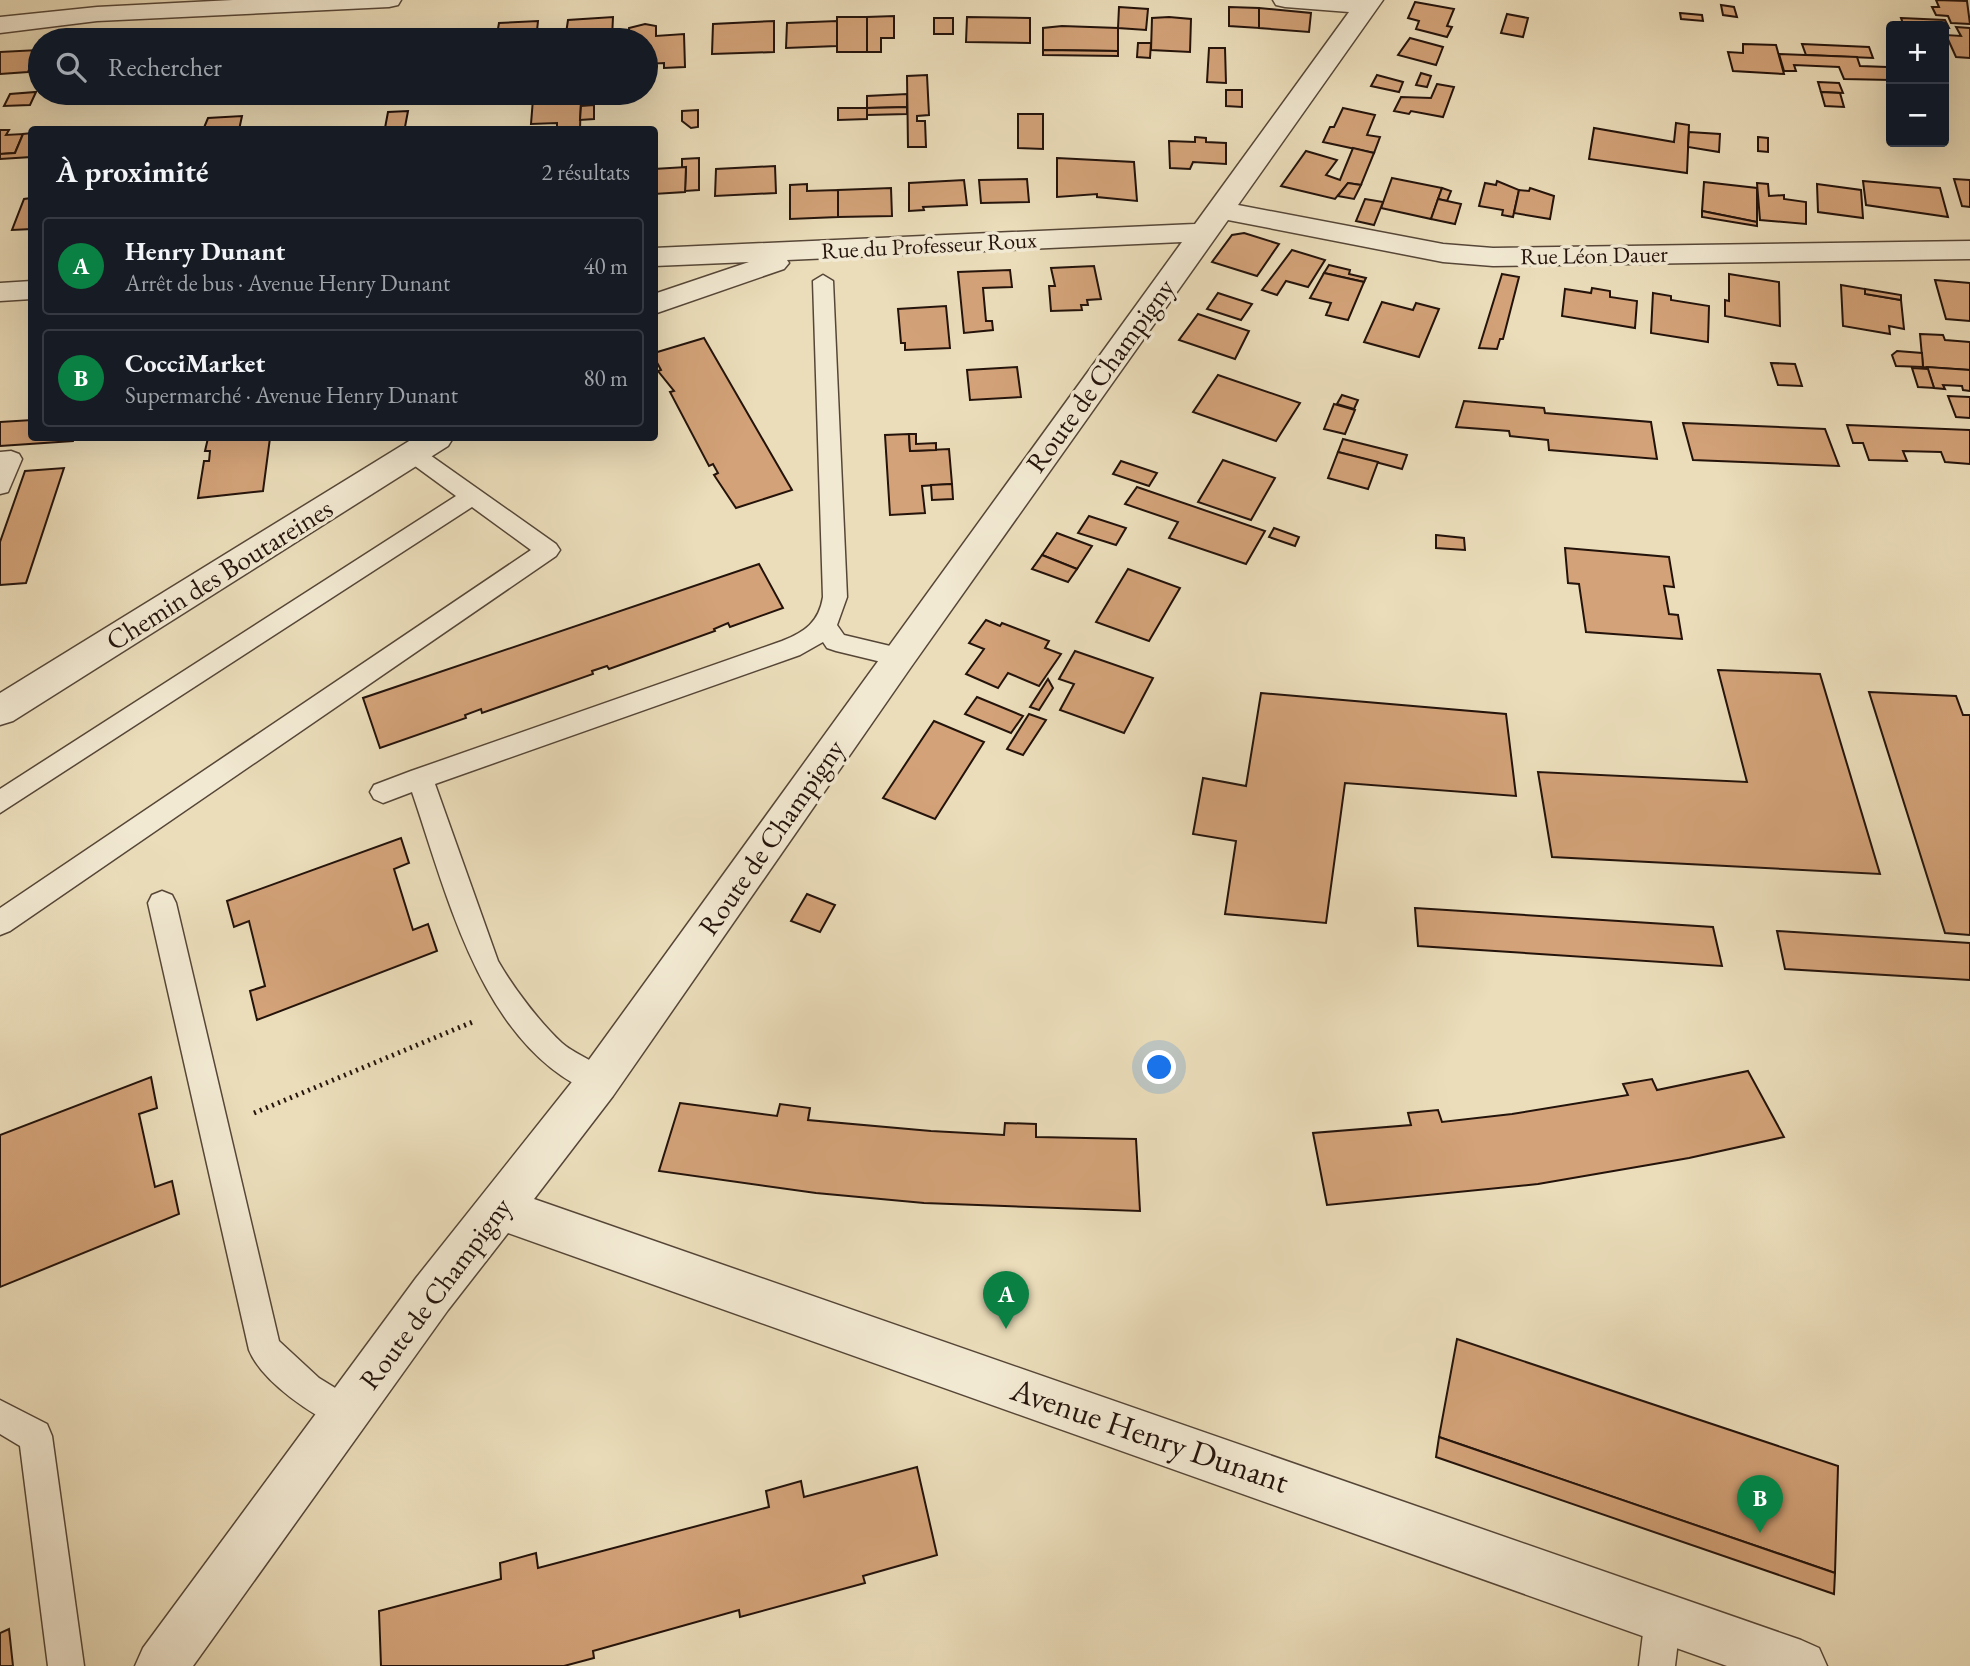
<!DOCTYPE html>
<html lang="fr">
<meta charset="utf-8">
<style>
body{margin:0;font-family:"EB Garamond",serif;background:#242831;color:#f1f3f6}
.controls{position:absolute;right:21px;top:21px;display:grid;overflow:hidden;border-radius:7px;box-shadow:0 7px 28px #0002}
.controls button{width:63px;height:63px;display:grid;place-items:center;padding:0;border:0;border-bottom:2px solid #363941;background:#171b24;color:#f1f3f6;font:35px sans-serif}
.you{position:absolute;left:1160px;top:1068px;width:24px;height:24px;margin:-18px;border:5px solid #fff;border-radius:50%;background:#1a73e8;box-shadow:0 0 0 10px #1a73e833}
.badge{display:grid;place-items:center;width:46px;height:46px;border-radius:50%;background:#0b8043;color:#fff;font-size:23px;font-weight:700}
.pin{position:absolute;translate:-50% -58px;filter:drop-shadow(0 2px 4px #0008)}
.pin::after{content:'';position:absolute;top:37px;width:24px;height:21px;background:inherit;clip-path:polygon(0 0,100% 0,50% 100%)}
.list{margin:0;padding:0;list-style:none}
h2{display:flex;justify-content:space-between;align-items:center;height:91px;margin:0;padding:0 28px;font-size:30px}
h2 small{font-size:23px;font-weight:400;color:#9ea1a6}
.list li{display:grid;grid-template-columns:46px 1fr auto;gap:21px;align-items:center;box-sizing:border-box;height:98px;margin:0 14px 14px;padding:0 14px;border:2px solid #363941;border-radius:7px}
.list b{display:block;font-size:26px;white-space:nowrap}
.list p{margin:0;font-size:23px;white-space:nowrap;color:#9ea1a6}
.list em{font-size:23px;font-style:normal;color:#9ea1a6}
.icon{flex:none;width:38px;height:38px;fill:none;stroke:currentColor;stroke-width:2;stroke-linecap:round;stroke-linejoin:round}
.map{position:relative;flex:none;width:1970px;height:1666px;overflow:hidden}
.search{position:absolute;background:#171b24;box-shadow:0 7px 28px #0002;left:28px;top:28px;width:630px;height:77px;display:flex;align-items:center;gap:18px;box-sizing:border-box;padding:0 24px;border-radius:38px;color:#9ea1a6;font-size:26px}
.panel{position:absolute;background:#171b24;box-shadow:0 7px 28px #0002;left:28px;top:126px;width:630px;height:315px;border-radius:7px}
.map>svg:first-child{display:block}
.building{fill:#d3a278;stroke:#24130b;stroke-width:2}
.lines{fill:none;stroke-linecap:round;stroke-linejoin:round}
.lane-casing{stroke:#564637;stroke-width:3}
.street-casing{stroke:#564637;stroke-width:3}
.path{stroke:#24130b;stroke-width:5;stroke-dasharray:2 4.5;stroke-linecap:butt}
.lane{fill:#f2e9d2;fill-rule:evenodd}
.street{fill:#f2e9d2;fill-rule:evenodd}
.labels{text-anchor:middle;dominant-baseline:central;stroke-width:7;stroke-linejoin:round;paint-order:stroke}
.far-street-label{font-size:23px;fill:#24130b;stroke:#f2e9d2}
.street-label{font-size:28px;fill:#24130b;stroke:#f2e9d2}
.near-street-label{font-size:33px;fill:#24130b;stroke:#f2e9d2}
</style>
<div class="map">
<svg width="1970" height="1666" viewBox="0 0 1970 1666">
<rect width="100%" height="100%" fill="#ebddba"/>
<filter id="stains"><feTurbulence type="fractalNoise" baseFrequency=".00286" numOctaves="4"/><feColorMatrix values="0 0 0 0 .2 0 0 0 0 .09 0 0 0 0 .02 0 0 0 .5 -.17"/></filter>
<radialGradient id="worn" r=".72"><stop offset=".6" stop-color="#630" stop-opacity="0"/><stop offset="1" stop-color="#630" stop-opacity=".3"/></radialGradient>
<g class="building">
<path d="M1936,0L1967,1L1970,24L1951,23L1948,16L1936,15L1932,7H1939Z"/>
<path d="M1415,2L1454,9L1447,26L1452,27L1447,37L1416,29L1419,21L1408,18Z"/>
<path d="M1721,5L1734,7L1737,17L1723,15Z"/>
<path d="M1119,7L1148,9L1146,30L1118,28Z"/>
<path d="M1229,7L1259,8V28L1229,26Z"/>
<path d="M1259,8L1311,13L1309,32L1259,28Z"/>
<path d="M1680,13L1702,15L1703,21L1681,19Z"/>
<path d="M1507,14L1528,18L1523,37L1501,33Z"/>
<path d="M894,16V38H881V52H867V17Z"/>
<path d="M613,17L612,38L565,40L568,20Z"/>
<rect x="837" y="17" width="30" height="35"/>
<path d="M967,17L1030,18V43L966,42Z"/>
<path d="M1169,17L1191,19L1190,52L1151,50L1152,18Z"/>
<rect x="934" y="18" width="19" height="16"/>
<path d="M1901,18L1945,20L1949,28L1904,26Z"/>
<path d="M538,21L536,40H496L499,23Z"/>
<path d="M774,21V52L712,54L713,24Z"/>
<path d="M837,21V46L786,48L787,23Z"/>
<path d="M645,24L656,26V36L684,34L685,67L664,68V63L646,64V40H629V28Z"/>
<path d="M1062,26L1118,28V51L1043,50V28Z"/>
<path d="M1956,27L1970,28V58L1956,57L1946,35L1961,36Z"/>
<path d="M348,30L346,40H303L304,37L315,36L316,32Z"/>
<path d="M1410,38L1443,47L1436,65L1398,55Z"/>
<path d="M1138,43H1151L1150,58L1137,57Z"/>
<path d="M1743,44L1776,45L1784,74L1733,71L1728,52L1743,53Z"/>
<path d="M1802,44L1869,47L1873,58L1806,55Z"/>
<path d="M1209,48H1225L1226,83L1207,82Z"/>
<path d="M38,50L28,72L0,74V52Z"/>
<path d="M1043,50L1118,51V56L1043,55Z"/>
<path d="M1779,54L1857,57L1860,66L1887,67L1891,80L1844,79L1839,67L1794,65L1796,71H1784Z"/>
<path d="M1421,73L1431,76L1427,87L1416,85Z"/>
<path d="M927,75L929,115L917,116V121H925L926,147H908L907,76Z"/>
<path d="M1377,75L1403,82L1399,92L1371,86Z"/>
<path d="M1818,82L1839,83L1843,93L1821,92Z"/>
<path d="M1437,84L1454,87L1443,117L1411,111L1409,114L1394,111L1401,97L1431,98Z"/>
<path d="M1226,90H1242V107L1226,106Z"/>
<path d="M36,92L30,105L4,106L10,94Z"/>
<path d="M1821,92L1840,93L1844,107L1825,106Z"/>
<path d="M907,94V107L867,108V96Z"/>
<path d="M581,96L580,130H557V123L531,124L533,99Z"/>
<path d="M594,105V119L580,120L581,106Z"/>
<path d="M907,107V114L867,115V108Z"/>
<path d="M838,108H867V119L838,120Z"/>
<path d="M1343,108L1375,115L1367,135L1380,137L1374,153L1323,142L1330,127H1334Z"/>
<path d="M698,110V127L691,128L682,121V111Z"/>
<path d="M408,111L405,127L385,128L388,112Z"/>
<path d="M1018,114H1043V149L1018,148Z"/>
<path d="M242,116L239,130H203L208,118Z"/>
<path d="M1676,123L1689,125L1687,173L1589,159L1594,128L1674,142Z"/>
<path d="M0,130H9L6,135L23,134L15,153L0,154Z"/>
<path d="M1689,132L1720,134L1719,152L1688,147Z"/>
<path d="M32,133L31,157L0,159V154L15,153L23,134Z"/>
<path d="M1195,137L1206,138V142L1226,143V164L1193,162L1190,169L1170,168L1169,141L1195,142Z"/>
<path d="M1758,137L1768,138V152L1758,151Z"/>
<path d="M1353,148L1374,153L1361,185L1348,183L1335,199L1281,186L1306,151L1337,160L1326,175L1340,180Z"/>
<path d="M699,158V190L685,191L686,167L682,168V159Z"/>
<path d="M1057,158L1134,162L1137,201L1097,197V194L1057,197Z"/>
<path d="M775,166L776,193L715,196L716,169Z"/>
<path d="M686,167L685,192L654,194V169Z"/>
<path d="M1392,178L1442,188L1431,219L1381,208Z"/>
<path d="M1027,179L1029,202L981,203L979,180Z"/>
<path d="M1954,179L1970,180V207L1962,206Z"/>
<path d="M964,180L967,205L923,207L924,210L909,211V183Z"/>
<path d="M1497,181L1519,190L1513,217L1502,215L1503,210L1479,206L1485,183L1496,185Z"/>
<path d="M1863,181L1940,188L1948,217L1866,205Z"/>
<path d="M1704,182L1757,188V222L1702,211Z"/>
<path d="M1348,183L1361,185L1354,199L1338,196Z"/>
<path d="M1757,183L1768,184L1769,196L1784,195V199L1806,202V224L1760,220Z"/>
<path d="M807,184V191L838,190V217L790,219V185Z"/>
<path d="M1817,184L1861,190L1863,218L1818,212Z"/>
<path d="M891,188L892,216L838,217V190Z"/>
<path d="M1442,188L1451,191L1447,201L1438,199Z"/>
<path d="M1530,188L1554,196L1550,219L1514,213L1519,190L1529,191Z"/>
<path d="M32,198V229L12,230L24,199Z"/>
<path d="M1365,199L1383,202L1374,225L1356,221Z"/>
<path d="M1438,199L1461,204L1455,224L1431,219Z"/>
<path d="M1702,211L1757,222V226L1702,217Z"/>
<path d="M1244,233L1279,244L1257,276L1212,262L1232,235Z"/>
<path d="M1292,250L1325,260L1308,287L1286,281L1277,295L1262,290Z"/>
<path d="M1329,265L1350,270L1349,274L1366,278L1364,282L1324,273Z"/>
<path d="M1094,266L1101,299L1087,300L1088,305H1081L1082,310L1051,311L1049,286H1055L1051,268Z"/>
<path d="M1010,270L1012,287L983,288L986,321H992L993,330L964,333L958,272Z"/>
<path d="M1324,273L1364,282L1348,320L1326,315L1331,303L1310,298Z"/>
<path d="M1502,274L1519,277L1503,339H1500L1497,349L1479,348Z"/>
<path d="M1729,274L1779,282L1780,326L1725,316V300L1729,301Z"/>
<path d="M1935,280L1970,283V321L1946,319Z"/>
<path d="M1841,285L1865,289V294L1901,300L1904,329L1889,326L1890,334L1843,326Z"/>
<path d="M1592,288L1610,291V297L1637,301L1635,328L1562,316L1565,289L1591,293Z"/>
<path d="M1865,289L1901,295V300L1865,294Z"/>
<path d="M1218,293L1252,304L1241,320L1207,309Z"/>
<path d="M1653,293L1671,296V300L1709,306L1708,342L1651,333Z"/>
<path d="M1382,302L1413,310L1416,303L1439,309L1419,357L1364,342Z"/>
<path d="M946,306L950,348L905,350V343H901L898,309Z"/>
<path d="M1198,314L1249,331L1235,359L1179,340Z"/>
<path d="M1920,334L1943,335L1945,340L1970,342V370L1923,367Z"/>
<path d="M704,338L792,490L736,508L714,475L718,473L713,464L709,466L670,392L674,391L658,371L661,370L654,357V353Z"/>
<path d="M1897,351L1922,353L1923,367L1896,366L1892,355Z"/>
<path d="M1771,363L1795,364L1802,386L1778,385Z"/>
<path d="M1017,367L1021,397L970,400L967,370Z"/>
<path d="M1927,367L1970,370V391L1963,390L1962,386L1943,385L1945,389L1934,388Z"/>
<path d="M1912,368L1928,369L1934,388L1918,387Z"/>
<path d="M1218,375L1300,403L1276,441L1193,412Z"/>
<path d="M1342,395L1358,400L1354,409L1337,404Z"/>
<path d="M1948,396L1970,397V418L1956,417Z"/>
<path d="M1464,401L1544,408L1545,413L1651,422L1657,459L1549,450L1548,440L1510,436L1509,431L1456,427Z"/>
<path d="M1334,404L1355,410L1345,434L1324,429Z"/>
<path d="M32,420V438H74L73,441L0,446V422Z"/>
<path d="M1683,423L1825,429L1839,466L1693,460Z"/>
<path d="M1847,425L1970,430V464L1945,462L1941,452L1903,451L1907,461L1869,460L1863,443H1853Z"/>
<path d="M909,434L910,451L949,449L952,484L922,486L925,513L890,515L885,435Z"/>
<path d="M909,434H916V444L936,443V450L910,451Z"/>
<path d="M208,438H270L263,491L198,498L204,461H209L210,451H205Z"/>
<path d="M1343,439L1407,455L1402,469L1338,452Z"/>
<path d="M1338,452L1378,462L1368,489L1328,478Z"/>
<path d="M1223,460L1275,478L1251,520L1198,502Z"/>
<path d="M1121,461L1157,473L1149,486L1113,474Z"/>
<path d="M64,468L26,583L0,585V542L25,471Z"/>
<path d="M952,484L953,499L932,500L931,485Z"/>
<path d="M1137,487L1265,531L1246,564L1169,538L1178,522L1125,504Z"/>
<path d="M1089,516L1126,528L1116,545L1078,533Z"/>
<path d="M1274,528L1299,537L1295,546L1269,537Z"/>
<path d="M1057,533L1092,546L1077,569L1042,555Z"/>
<path d="M1436,535L1464,538L1465,550L1436,548Z"/>
<path d="M1565,548L1669,557L1674,587L1664,586L1669,614L1678,615L1682,639L1586,632L1579,584L1568,583Z"/>
<path d="M1042,555L1077,569L1068,582L1032,569Z"/>
<path d="M759,564L783,608L730,627L728,623L714,629L715,631L609,669L607,666L592,671L593,674L482,713L481,709L465,715L466,718L380,748L363,698Z"/>
<path d="M1128,569L1180,588L1149,641L1096,622Z"/>
<path d="M986,620L1000,626L1002,623L1049,641L1045,648L1061,654L1039,686L1008,673L998,688L966,674L984,649L969,643Z"/>
<path d="M1075,651L1153,678L1124,733L1060,710L1074,684L1059,679Z"/>
<path d="M1718,670L1820,674L1880,874L1552,857L1538,772L1747,782Z"/>
<path d="M1048,679L1053,688L1039,710L1030,707Z"/>
<path d="M1869,692L1956,696L1963,715H1970V935L1945,933Z"/>
<path d="M1261,693L1506,714L1516,796L1345,783L1326,923L1225,914L1236,841L1193,834L1203,778L1246,786Z"/>
<path d="M977,697L1023,716L1011,733L965,714Z"/>
<path d="M1029,714L1046,720L1023,755L1007,749Z"/>
<path d="M934,721L984,742L935,819L883,798Z"/>
<path d="M401,838L409,863L394,869L413,930L428,924L437,951L257,1020L250,991L265,986L249,921L234,927L227,901Z"/>
<path d="M807,894L835,905L820,932L791,921Z"/>
<path d="M1415,908L1713,927L1722,966L1418,946Z"/>
<path d="M1777,931L1970,943V980L1785,969Z"/>
<path d="M1748,1071L1784,1137L1689,1158L1538,1184L1327,1205L1313,1133L1411,1125L1408,1113L1438,1110L1442,1122L1512,1114L1628,1095L1623,1084L1652,1079L1657,1090Z"/>
<path d="M151,1077L157,1108L139,1114L155,1187L172,1181L179,1214L0,1287V1135Z"/>
<path d="M680,1103L777,1116L780,1104L810,1108L808,1120L931,1131L1004,1135L1005,1123L1036,1124V1137L1136,1139L1140,1211L924,1203L816,1193L659,1171Z"/>
<path d="M1457,1339L1838,1466L1835,1573L1439,1437Z"/>
<path d="M1439,1437L1835,1573L1834,1594L1436,1457Z"/>
<path d="M917,1467L937,1555L863,1576L865,1583L740,1617L739,1610L593,1651L594,1658L564,1666H381L379,1611L501,1579L500,1563L536,1553L538,1568L769,1507L766,1491L801,1481L804,1497Z"/>
<path d="M9,1629L13,1666H0V1633Z"/>
</g>
<g class="lines">
<g class="lane-casing">
<g id="lane">
<path d="M823,275L833,281L847,597L837,625L844,635L907,650L910,657L907,664L898,666L836,651L827,648L823,642L800,655L435,784L498,961C513,987 540,1023 562,1043C578,1057 603,1062 613,1082L608,1091L598,1095C483,1051 448,897 412,792L383,803L374,799L370,792L374,785L411,771L782,641C805,632 819,622 823,597L813,281Z"/>
<path d="M412,445L420,448L556,544L560,550L556,556L10,931L0,935V908L531,550L472,507L0,813V789L456,496L404,458L401,453L404,448Z"/>
<path d="M11,451L19,454L22,459L8,492L0,494V452Z"/>
<path d="M162,891L172,895L176,903L279,1341L319,1378L358,1402L362,1414L358,1426L346,1430C314,1417 262,1382 249,1350L148,903L152,895Z"/>
<path d="M0,1400L47,1424L52,1436L84,1666H48L20,1446L0,1434Z"/>
<path d="M1663,1599L1675,1605L1681,1617L1675,1666H1639L1645,1617L1651,1605Z"/>
</g>
</g>
<g class="street-casing">
<g id="street">
<path d="M233,0H401L398,5L389,7L97,21L0,33V17L97,7Z"/>
<path d="M1273,0H1383L1238,205L1443,244L1493,248L1970,241V259L1493,266L1443,262L1228,220L911,667L613,1096L534,1199L1801,1640L1819,1648L1827,1666H1727L508,1233L448,1310L193,1666H135L143,1648L416,1278L583,1068L1182,242L787,260L789,263L784,269L654,314V294L749,262L654,266V248L1195,224L1349,12L1285,7L1276,5Z"/>
<path d="M32,281V299L0,301V283Z"/>
<path d="M414,438H453L448,446L13,721L0,725V693Z"/>
</g>
</g>
<path class="path" d="M254,1113L475,1021"/>
<use href="#lane" class="lane"/>
<use href="#street" class="street"/>
</g>
<g class="labels">
<g class="far-street-label">
<text transform="translate(929 245) rotate(-3)">Rue du Professeur Roux</text>
<text transform="translate(1594 255) rotate(-1)">Rue Léon Dauer</text>
</g>
<g class="street-label">
<text transform="translate(1100 375) rotate(-54)">Route de Champigny</text>
<text transform="translate(219 574) rotate(-32)">Chemin des Boutareines</text>
<text transform="translate(771 837) rotate(-55)">Route de Champigny</text>
<text transform="translate(435 1293) rotate(-53)">Route de Champigny</text>
</g>
<g class="near-street-label">
<text transform="translate(1150 1435) rotate(19)">Avenue Henry Dunant</text>
</g>
</g>
<rect width="100%" height="100%" filter="url(#stains)"/>
<rect width="100%" height="100%" fill="url(#worn)"/>
</svg>
<div class="controls">
<button>+</button>
<button>−</button>
</div>
<div class="you"></div>
<div class="pin badge" style="left:1006px;top:1329px">A</div>
<div class="pin badge" style="left:1760px;top:1533px">B</div>
<div class="search"><svg class="icon" aria-label="search" viewBox="0 0 24 24"><circle cx="10" cy="10" r="6"/><path d="M15 15l6 6"/></svg>Rechercher</div>
<section class="panel">
<h2>À proximité<small>2 résultats</small></h2>
<ul class="list">
<li><span class="badge">A</span><div><b>Henry Dunant</b><p>Arrêt de bus · Avenue Henry Dunant</p></div><em>40 m</em></li>
<li><span class="badge">B</span><div><b>CocciMarket</b><p>Supermarché · Avenue Henry Dunant</p></div><em>80 m</em></li>
</ul>
</section>
</div>
